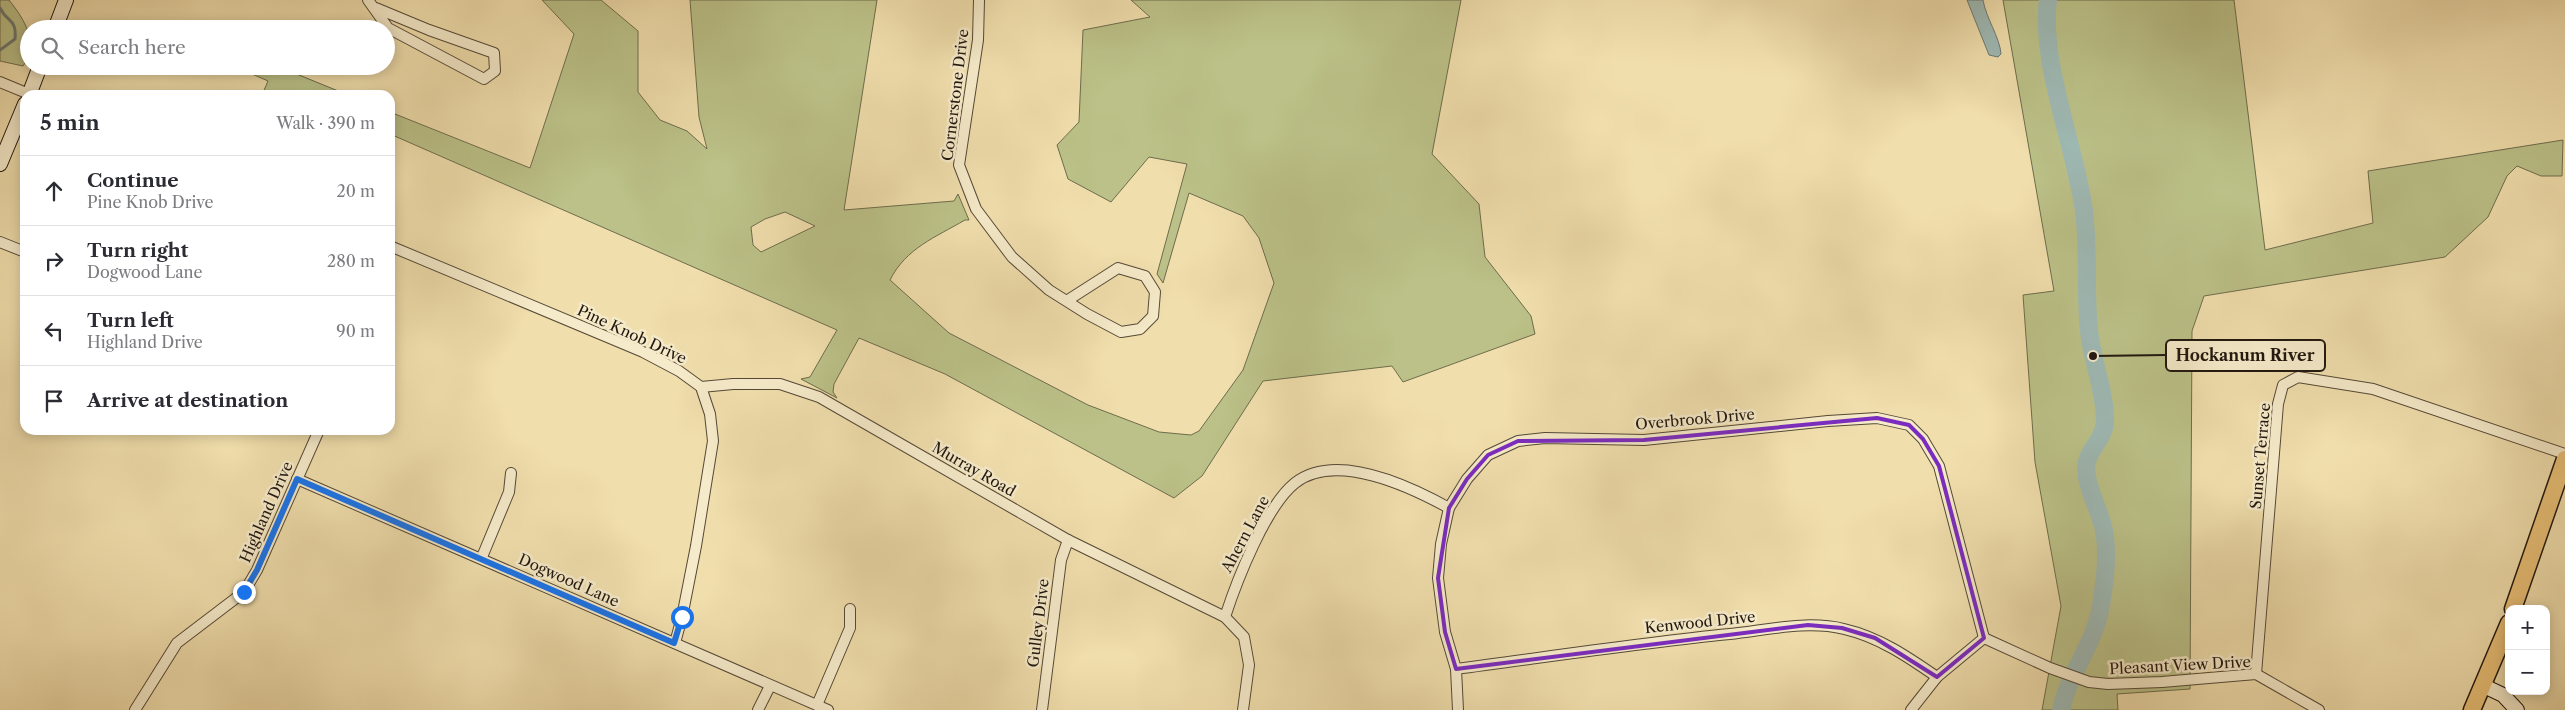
<!DOCTYPE html>
<meta charset="utf-8">
<style>
body{margin:0;font-family:"Libre Caslon Text",serif;background:#f7f7f7;color:#2b2b33}
.controls{position:absolute;right:15px;bottom:15px;display:grid;overflow:hidden;border-radius:10px;box-shadow:0 2px 12px #0003}
.controls button{width:45px;height:45px;display:grid;place-items:center;padding:0;border:0;border-bottom:1px solid #e1e1e2;background:#fff;color:#2b2b33;font:25px sans-serif}
.stop{position:absolute;width:15px;height:15px;margin:-11px;border:4px solid #1a73e8;border-radius:50%;background:#fff}
.stop.end{background:#1a73e8;border-color:#fff;box-shadow:0 1px 5px #0008}
.list{margin:0;padding:0;list-style:none}
h2{display:flex;justify-content:space-between;align-items:center;height:65px;margin:0;padding:0 20px;font-size:21px}
h2 small{font-size:16px;font-weight:400;color:#7c7c81}
.list li{display:grid;grid-template-columns:32px 1fr auto;gap:15px;align-items:center;box-sizing:border-box;height:70px;padding:0 20px;border-top:1px solid #e1e1e2}
.list b{display:block;font-size:19px;white-space:nowrap}
.list p{margin:0;font-size:16px;white-space:nowrap;color:#7c7c81}
.list em{font-size:16px;font-style:normal;color:#7c7c81}
.icon{flex:none;width:28px;height:28px;fill:none;stroke:currentColor;stroke-width:2;stroke-linecap:round;stroke-linejoin:round}
.map{position:relative;flex:none;width:2565px;height:710px;overflow:hidden}
.search{position:absolute;background:#fff;box-shadow:0 2px 12px #0003;left:20px;top:20px;width:375px;height:55px;display:flex;align-items:center;gap:12px;box-sizing:border-box;padding:0 18px;border-radius:28px;color:#7c7c81;font-size:19px}
.panel{position:absolute;background:#fff;box-shadow:0 2px 12px #0003;left:20px;top:90px;width:375px;height:345px;border-radius:15px}
.map>svg:first-child{display:block}
.green{fill:#bbc188;stroke:#6e6c4c;fill-rule:evenodd}
.water{fill:#9eb9b4;stroke:#6c7872}
.lines{fill:none;stroke-linecap:round;stroke-linejoin:round}
.stream{stroke:#6c7872;stroke-width:3}
.river{stroke:#9eb9b4;stroke-width:18}
.street-casing{stroke:#554936;stroke-width:12}
.secondary-casing{stroke:#21170f;stroke-width:16}
.primary-casing{stroke:#21170f;stroke-width:19}
.street{stroke:#f5eac9;stroke-width:10}
.secondary{stroke:#f5eac9;stroke-width:14}
.primary{stroke:#e8bf76;stroke-width:16}
.route{stroke:#1a73e8;stroke-width:6}
.marked{fill:none;stroke:#7b2cbf;stroke-width:4;stroke-linejoin:round}
.labels{text-anchor:middle;dominant-baseline:central;stroke-width:5;stroke-linejoin:round;paint-order:stroke}
.street-label{font-size:15px;fill:#21170f;stroke:#f5eac9}
.leader{fill:none;stroke:#21170f;stroke-width:2}
.callout-dot{fill:#21170f;stroke:#f5eac9;stroke-width:2}
.callout{fill:#f5eac9;stroke:#21170f;stroke-width:2}
.callout-label{font-size:16px;text-anchor:middle;font-weight:bold;fill:#21170f}
</style>
<div class="map">
<svg width="2565" height="710" viewBox="0 0 2565 710">
<rect width="100%" height="100%" fill="#f0deac"/>
<filter id="stains"><feTurbulence type="fractalNoise" baseFrequency=".004" numOctaves="4"/><feColorMatrix values="0 0 0 0 .2 0 0 0 0 .09 0 0 0 0 .02 0 0 0 .5 -.17"/></filter>
<radialGradient id="worn" r=".72"><stop offset=".6" stop-color="#630" stop-opacity="0"/><stop offset="1" stop-color="#630" stop-opacity=".3"/></radialGradient>
<g class="green">
<path d="M0,0H9C24,19 40,43 23,66L0,61Z"/>
<path d="M542,0H601L638,31V92L660,120L687,131L707,149L699,117L690,0H877L844,210L954,201L958,194L969,220H965C936,237 906,248 890,280L949,333L1088,405L1159,432L1191,435L1199,431L1243,370L1274,283L1259,238L1243,216L1189,193L1163,283L1157,274L1187,164L1149,157L1111,202L1068,179L1057,145L1079,122L1083,30L1150,17L1131,0H1461L1432,154L1479,204L1485,257L1531,316L1535,334L1403,382L1392,366L1263,381L1202,476L1174,498L945,374L859,338L834,384L833,392L837,398L801,379L810,377L837,330L390,134V112L530,168L574,34ZM785,212L815,226L761,252L753,245L751,227L765,219Z"/>
<path d="M2003,0H2234L2265,250L2373,223L2368,171L2563,140L2562,176H2541L2517,166L2507,176L2488,217L2445,257L2204,296L2192,331L2190,689L2117,694L2118,710H2042L2061,606L2035,462L2023,295L2054,291Z"/>
<path d="M277,66L348,95H262L268,81L243,70Z"/>
</g>
<path class="water" d="M1967,0H1983C1986,18 2000,38 2001,54L1998,57L1989,55Z"/>
<g class="lines">
<path class="stream" d="M0,8C7,23 17,18 15,39L0,50"/>
<path class="river" d="M2048,0C2040,64 2075,145 2084,211C2089,251 2085,291 2089,331C2092,361 2105,391 2105,420C2105,440 2086,450 2086,469C2087,489 2098,507 2103,526C2109,551 2105,580 2101,605C2095,644 2069,672 2061,710"/>
<g class="street-casing">
<g id="street">
<path d="M368,0L388,28L484,79L495,71L494,53L429,30L376,8"/>
<path d="M979,0L978,40L959,165L976,209L1012,257L1049,290L1087,314L1121,332L1140,329L1153,316L1155,292L1145,276L1118,268L1068,300"/>
<path d="M0,82L29,94"/>
<path d="M0,242L25,252"/>
<path d="M390,246L643,352L679,371L701,387L710,414L713,441L696,546L682,617L675,643"/>
<path d="M701,387L733,384H780L819,397L1068,540L1225,617L1244,637L1249,665L1243,710"/>
<path d="M297,479L828,710"/>
<path d="M482,557L509,492L511,473"/>
<path d="M1225,617C1237,580 1266,506 1295,483C1336,451 1411,487 1449,508"/>
<path d="M1984,638L2050,668L2089,682L2108,684L2162,682L2256,674L2319,710"/>
<path d="M1456,669C1547,657 1638,643 1730,634C1767,630 1807,620 1844,629C1879,637 1908,657 1937,677"/>
<path d="M2256,674L2278,404L2283,385L2298,377L2373,389L2565,454"/>
<path d="M817,705L850,628V609"/>
<path d="M135,710L177,643L244,592L257,570L319,430"/>
<path d="M758,710L770,686"/>
<path d="M1042,710L1061,560L1068,540"/>
<path d="M1458,710L1456,669L1445,632L1438,578L1441,544L1449,508L1467,479L1488,455L1518,441L1545,438L1644,440L1828,421L1877,418L1909,425L1923,439L1939,466L1984,638"/>
<path d="M1911,710L1937,677L1984,638"/>
</g>
</g>
<g class="secondary-casing">
<g id="secondary">
<path d="M55,29L66,0"/>
<path d="M29,95L40,66"/>
<path d="M0,164L25,104"/>
<path d="M2484,686L2503,695L2517,710"/>
</g>
</g>
<g class="primary-casing">
<g id="primary">
<path d="M2513,609L2565,459"/>
<path d="M2472,710L2509,623"/>
</g>
</g>
<use href="#street" class="street"/>
<use href="#secondary" class="secondary"/>
<use href="#primary" class="primary"/>
</g>
<g class="lines">
<path class="route" d="M244,592L257,570L297,479L674,643L682,617"/>
</g>
<path class="marked" d="M1877,418L1909,425L1923,439L1939,466L1984,638L1937,677L1875,638L1842,628L1808,625L1456,669L1445,632L1438,578L1449,508L1467,479L1488,455L1518,441L1644,440Z"/>
<g class="labels">
<g class="street-label">
<text transform="translate(955 95) rotate(-83)">Cornerstone Drive</text>
<text transform="translate(632 334) rotate(25)">Pine Knob Drive</text>
<text transform="translate(1695 419) rotate(-5)">Overbrook Drive</text>
<text transform="translate(2260 456) rotate(-85)">Sunset Terrace</text>
<text transform="translate(974 469) rotate(30)">Murray Road</text>
<text transform="translate(266 512) rotate(-66)">Highland Drive</text>
<text transform="translate(1245 534) rotate(-62)">Ahern Lane</text>
<text transform="translate(569 580) rotate(24)">Dogwood Lane</text>
<text transform="translate(1700 622) rotate(-6)">Kenwood Drive</text>
<text transform="translate(1038 623) rotate(-83)">Gulley Drive</text>
<text transform="translate(2180 665) rotate(-3)">Pleasant View Drive</text>
</g>
</g>
<path class="leader" d="M2093 356L2166 355"/>
<circle class="callout-dot" cx="2093" cy="356" r="5"/>
<rect class="callout" x="2166" y="340" width="159" height="31" rx="5"/>
<g class="callout-label">
<text x="2245" y="361">Hockanum River</text>
</g>
<rect width="100%" height="100%" filter="url(#stains)"/>
<rect width="100%" height="100%" fill="url(#worn)"/>
</svg>
<div class="controls">
<button>+</button>
<button>−</button>
</div>
<div class="stop" style="left:682px;top:617px"></div>
<div class="stop end" style="left:244px;top:592px"></div>
<div class="search"><svg class="icon" aria-label="search" viewBox="0 0 24 24"><circle cx="10" cy="10" r="6"/><path d="M15 15l6 6"/></svg>Search here</div>
<section class="panel">
<h2>5 min<small>Walk · 390 m</small></h2>
<ul class="list">
<li><svg class="icon" aria-label="ahead" viewBox="0 0 24 24"><path d="M12 20V5M6 11l6-6 6 6"/></svg><div><b>Continue</b><p>Pine Knob Drive</p></div><em>20 m</em></li>
<li><svg class="icon" aria-label="right" viewBox="0 0 24 24"><path d="M7 20v-9h11M14 6l5 5-5 5"/></svg><div><b>Turn right</b><p>Dogwood Lane</p></div><em>280 m</em></li>
<li><svg class="icon" aria-label="left" viewBox="0 0 24 24"><path d="M17 20v-9H6M10 6l-5 5 5 5"/></svg><div><b>Turn left</b><p>Highland Drive</p></div><em>90 m</em></li>
<li><svg class="icon" aria-label="arrive" viewBox="0 0 24 24"><path d="M6 21V4h12l-3 4 3 4H6"/></svg><div><b>Arrive at destination</b></div></li>
</ul>
</section>
</div>
